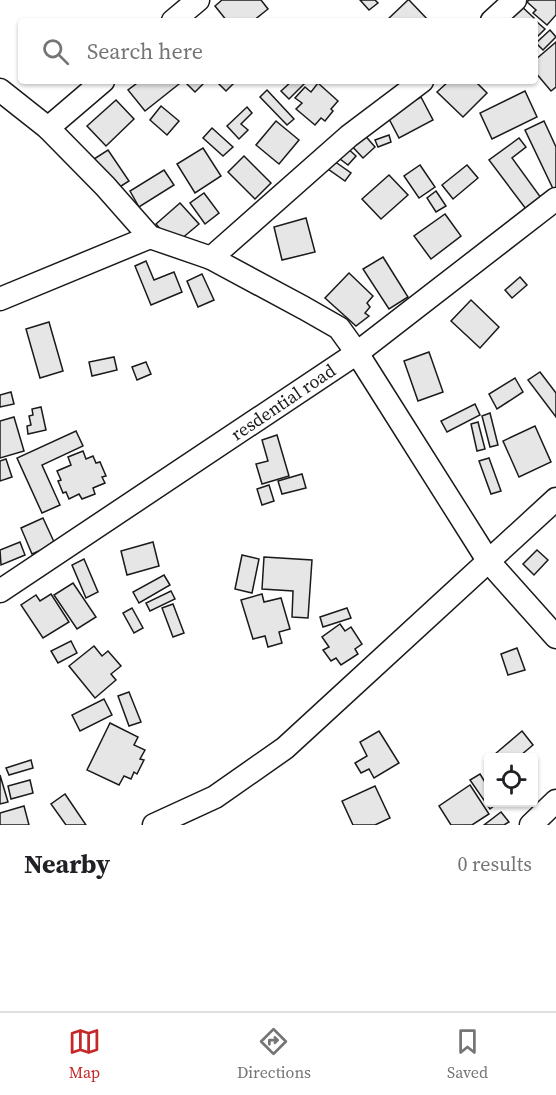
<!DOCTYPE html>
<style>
body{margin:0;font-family:"Source Serif 4",serif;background:#f2f2f2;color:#202124}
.controls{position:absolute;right:18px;bottom:18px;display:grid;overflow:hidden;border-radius:6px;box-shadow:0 2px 4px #0004}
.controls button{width:54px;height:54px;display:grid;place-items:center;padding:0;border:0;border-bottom:2px solid #e0e0e0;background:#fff;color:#202124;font:30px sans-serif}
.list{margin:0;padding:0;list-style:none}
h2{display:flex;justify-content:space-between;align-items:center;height:78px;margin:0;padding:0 24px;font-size:26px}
h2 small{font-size:20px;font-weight:400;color:#757577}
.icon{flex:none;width:33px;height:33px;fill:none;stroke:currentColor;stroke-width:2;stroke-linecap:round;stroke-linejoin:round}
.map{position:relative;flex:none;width:556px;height:825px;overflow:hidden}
.search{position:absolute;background:#fff;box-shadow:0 2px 4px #0004;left:18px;right:18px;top:18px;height:66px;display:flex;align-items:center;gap:15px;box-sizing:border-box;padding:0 21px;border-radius:6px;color:#757577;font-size:22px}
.sheet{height:186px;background:#fff}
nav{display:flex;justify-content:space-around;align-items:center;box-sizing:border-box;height:84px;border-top:2px solid #e0e0e0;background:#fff;font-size:16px;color:#757577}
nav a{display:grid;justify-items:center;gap:3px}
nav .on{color:#c62828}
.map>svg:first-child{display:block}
.building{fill:#e6e6e6;stroke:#1a1a1a;stroke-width:1.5}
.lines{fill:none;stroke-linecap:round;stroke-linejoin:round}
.minor-casing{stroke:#1a1a1a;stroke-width:25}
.minor{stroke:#fff;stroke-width:22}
.labels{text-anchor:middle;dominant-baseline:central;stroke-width:4.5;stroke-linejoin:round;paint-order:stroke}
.street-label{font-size:18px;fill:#1a1a1a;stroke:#fff}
</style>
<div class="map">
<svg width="556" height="825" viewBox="0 0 556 825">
<rect width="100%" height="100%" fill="#fff"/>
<g class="building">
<path d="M222,0H261L268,9L253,21H227L215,6Z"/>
<path d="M360,0H375L378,3L369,10Z"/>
<path d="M409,0L429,21H386L408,0Z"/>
<path d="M529,0H556V15L547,25L533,13L536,10L527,2Z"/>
<path d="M518,3L534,18L531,21H505Z"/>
<path d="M537,22L545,29L535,39V24Z"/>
<path d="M550,30L556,37L543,50L536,43Z"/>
<path d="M556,42V87L551,91L535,72V60Z"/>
<path d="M140,81H176L179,84L145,111L128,90Z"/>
<path d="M184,81H200L203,84L195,92Z"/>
<path d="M216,81H236L226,91Z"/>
<path d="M292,81H307L289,99L281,91Z"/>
<path d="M449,81H475L487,93L463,117L437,92Z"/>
<path d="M318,83L338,101L331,109L333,111L325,121L321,118L315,125L296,109L302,103L295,98L305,87L311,92Z"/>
<path d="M267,90L294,119L287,125L260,97Z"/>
<path d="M525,91L537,117L492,139L480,113Z"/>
<path d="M421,97L433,120L399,138L387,115Z"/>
<path d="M116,100L134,119L106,146L87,126Z"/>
<path d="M161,106L179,121L167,135L150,120Z"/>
<path d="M247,107L252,113L241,124L248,130L239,139L227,126Z"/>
<path d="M276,121L299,140L279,164L256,145Z"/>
<path d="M544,121L556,147V195L525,130Z"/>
<path d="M212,128L233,147L223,156L203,138Z"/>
<path d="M362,132L375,147L363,158L349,143Z"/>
<path d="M389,135L391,142L378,147L375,140Z"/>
<path d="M519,138L526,147L512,158L544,202L529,213L489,160Z"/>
<path d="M345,146L356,156L348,165L336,156Z"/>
<path d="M203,148L221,176L195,193L177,164Z"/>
<path d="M108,150L129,181L115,190L94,159Z"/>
<path d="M244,156L271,183L255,199L228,172Z"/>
<path d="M334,161L351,173L345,181L328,169Z"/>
<path d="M420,165L435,187L419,198L404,176Z"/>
<path d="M467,165L478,178L453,199L442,185Z"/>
<path d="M164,170L174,185L139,207L130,191Z"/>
<path d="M389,175L408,195L381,219L362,199Z"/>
<path d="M436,191L446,206L436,212L427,198Z"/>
<path d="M204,193L219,213L205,224L190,203Z"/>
<path d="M180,203L199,224L174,245L156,224Z"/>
<path d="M445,214L461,236L431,259L414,236Z"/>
<path d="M306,218L315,252L282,260L274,227Z"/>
<path d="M383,257L408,297L389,309L363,269Z"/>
<path d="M146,261L154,280L174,272L182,292L151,305L135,266Z"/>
<path d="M349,273L373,296L367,303L370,307L365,313L369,316L356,326L325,298Z"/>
<path d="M202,274L214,300L198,307L187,281Z"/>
<path d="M520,277L527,285L512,298L505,290Z"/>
<path d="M471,300L499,327L480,348L451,321Z"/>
<path d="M49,322L63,371L40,378L26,329Z"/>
<path d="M429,352L443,392L418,401L404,361Z"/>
<path d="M114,357L117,370L92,376L89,362Z"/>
<path d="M146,362L151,374L137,380L132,367Z"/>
<path d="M540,372L556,393V417L528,380Z"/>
<path d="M515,378L523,392L497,409L489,394Z"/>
<path d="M11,392L14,404L0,407V395Z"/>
<path d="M475,404L480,415L447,432L441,421Z"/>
<path d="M41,407L46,430L28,434L27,426L31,425L29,416L33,415L32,409Z"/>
<path d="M490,413L498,445L490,447L482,416Z"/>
<path d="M14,417L24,451L0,458V421Z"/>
<path d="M478,422L485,449L477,451L471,424Z"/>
<path d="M535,426L551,462L519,477L503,441Z"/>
<path d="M76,431L83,446L42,465L60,505L42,513L17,458Z"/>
<path d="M277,435L289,476L262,484L256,464L268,461L262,440Z"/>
<path d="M83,451L86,459L93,456L96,463L100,462L106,476L102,477L105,483L93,488L95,494L82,499L79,494L69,499L66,492L63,493L58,481L61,480L57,471L71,465L68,457Z"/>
<path d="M489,458L501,491L491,494L479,461Z"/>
<path d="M6,459L12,477L0,481V461Z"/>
<path d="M302,474L306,488L282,494L278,481Z"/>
<path d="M269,485L274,501L262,505L257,489Z"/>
<path d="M43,518L55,544L32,554L21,528Z"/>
<path d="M20,542L25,555L1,565L0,550Z"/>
<path d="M153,542L159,566L127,575L121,551Z"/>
<path d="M537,550L548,560L534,575L523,564Z"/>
<path d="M242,555L259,559L252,593L235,589Z"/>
<path d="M264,557L312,560L308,618L292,617L293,591L262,589Z"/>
<path d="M84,559L98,592L86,598L72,565Z"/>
<path d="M164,575L170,585L139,603L133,592Z"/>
<path d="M73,583L96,617L77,629L54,595Z"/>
<path d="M171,591L175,599L150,611L146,603Z"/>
<path d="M51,594L69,622L43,638L21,605L36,595L40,601Z"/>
<path d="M262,594L264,602L281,598L290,629L279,632L282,643L268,647L265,636L253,639L241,600Z"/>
<path d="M173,604L184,633L173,637L162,608Z"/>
<path d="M132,608L143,628L134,633L123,613Z"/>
<path d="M347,608L351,618L323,627L320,617Z"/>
<path d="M340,624L345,631L351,627L362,644L355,649L358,654L341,665L336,658L331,661L323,650L329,647L322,637Z"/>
<path d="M71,641L77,653L58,663L51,651Z"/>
<path d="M94,646L102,656L108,651L121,666L111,674L116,680L95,698L69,666Z"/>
<path d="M517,648L525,670L508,675L501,654Z"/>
<path d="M129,692L141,722L129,726L118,696Z"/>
<path d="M104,699L112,715L80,731L72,715Z"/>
<path d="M110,723L138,737L134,745L145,750L140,759L144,760L137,774L134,772L131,779L124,776L119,785L87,770Z"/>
<path d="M379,731L399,763L374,778L369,769L361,773L355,763L367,756L360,742Z"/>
<path d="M522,731L533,745L520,756L521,758H498L495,754Z"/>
<path d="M31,760L33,768L9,775L6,768Z"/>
<path d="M480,774L488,787V802H499L490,809L470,780Z"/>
<path d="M0,775L8,802L0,804Z"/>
<path d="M30,780L33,793L11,799L8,786Z"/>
<path d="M470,785L489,814L472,825H451L439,806Z"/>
<path d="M375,786L390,818L375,825H353L342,801Z"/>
<path d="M65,794L86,825H66L51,804Z"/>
<path d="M24,806L29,825H0V813Z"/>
<path d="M501,812L509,822L504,825H484Z"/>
</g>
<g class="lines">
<g class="minor-casing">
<g id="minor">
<path d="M173,21L198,0"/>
<path d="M492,21L515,0"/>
<path d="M0,90L48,128L105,186L150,237L211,258L304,308L339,328L357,353L489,562L556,637"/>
<path d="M48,128L103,81"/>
<path d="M211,258L349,136L422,81"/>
<path d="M0,299L150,237"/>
<path d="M0,591L357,353L556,199"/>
<path d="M154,825L215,797L285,748L556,499"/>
<path d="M531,825L556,801"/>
</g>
</g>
<use href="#minor" class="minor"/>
</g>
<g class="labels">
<g class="street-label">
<text transform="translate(283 402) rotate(-34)">resdential road</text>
</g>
</g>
</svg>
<div class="controls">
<button><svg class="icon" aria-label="locate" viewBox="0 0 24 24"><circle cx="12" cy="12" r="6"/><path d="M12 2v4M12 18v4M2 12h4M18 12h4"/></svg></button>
</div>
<div class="search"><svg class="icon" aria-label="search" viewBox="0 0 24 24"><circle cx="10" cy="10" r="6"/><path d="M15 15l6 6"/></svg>Search here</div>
</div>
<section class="sheet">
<h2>Nearby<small>0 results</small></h2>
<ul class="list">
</ul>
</section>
<nav>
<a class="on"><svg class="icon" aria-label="map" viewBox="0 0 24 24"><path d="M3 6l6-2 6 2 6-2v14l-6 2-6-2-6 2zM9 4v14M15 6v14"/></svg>Map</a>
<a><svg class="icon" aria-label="directions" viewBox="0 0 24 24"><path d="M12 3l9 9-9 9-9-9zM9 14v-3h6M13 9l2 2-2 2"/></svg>Directions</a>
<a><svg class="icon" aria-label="saved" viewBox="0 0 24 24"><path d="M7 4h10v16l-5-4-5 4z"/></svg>Saved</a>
</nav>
